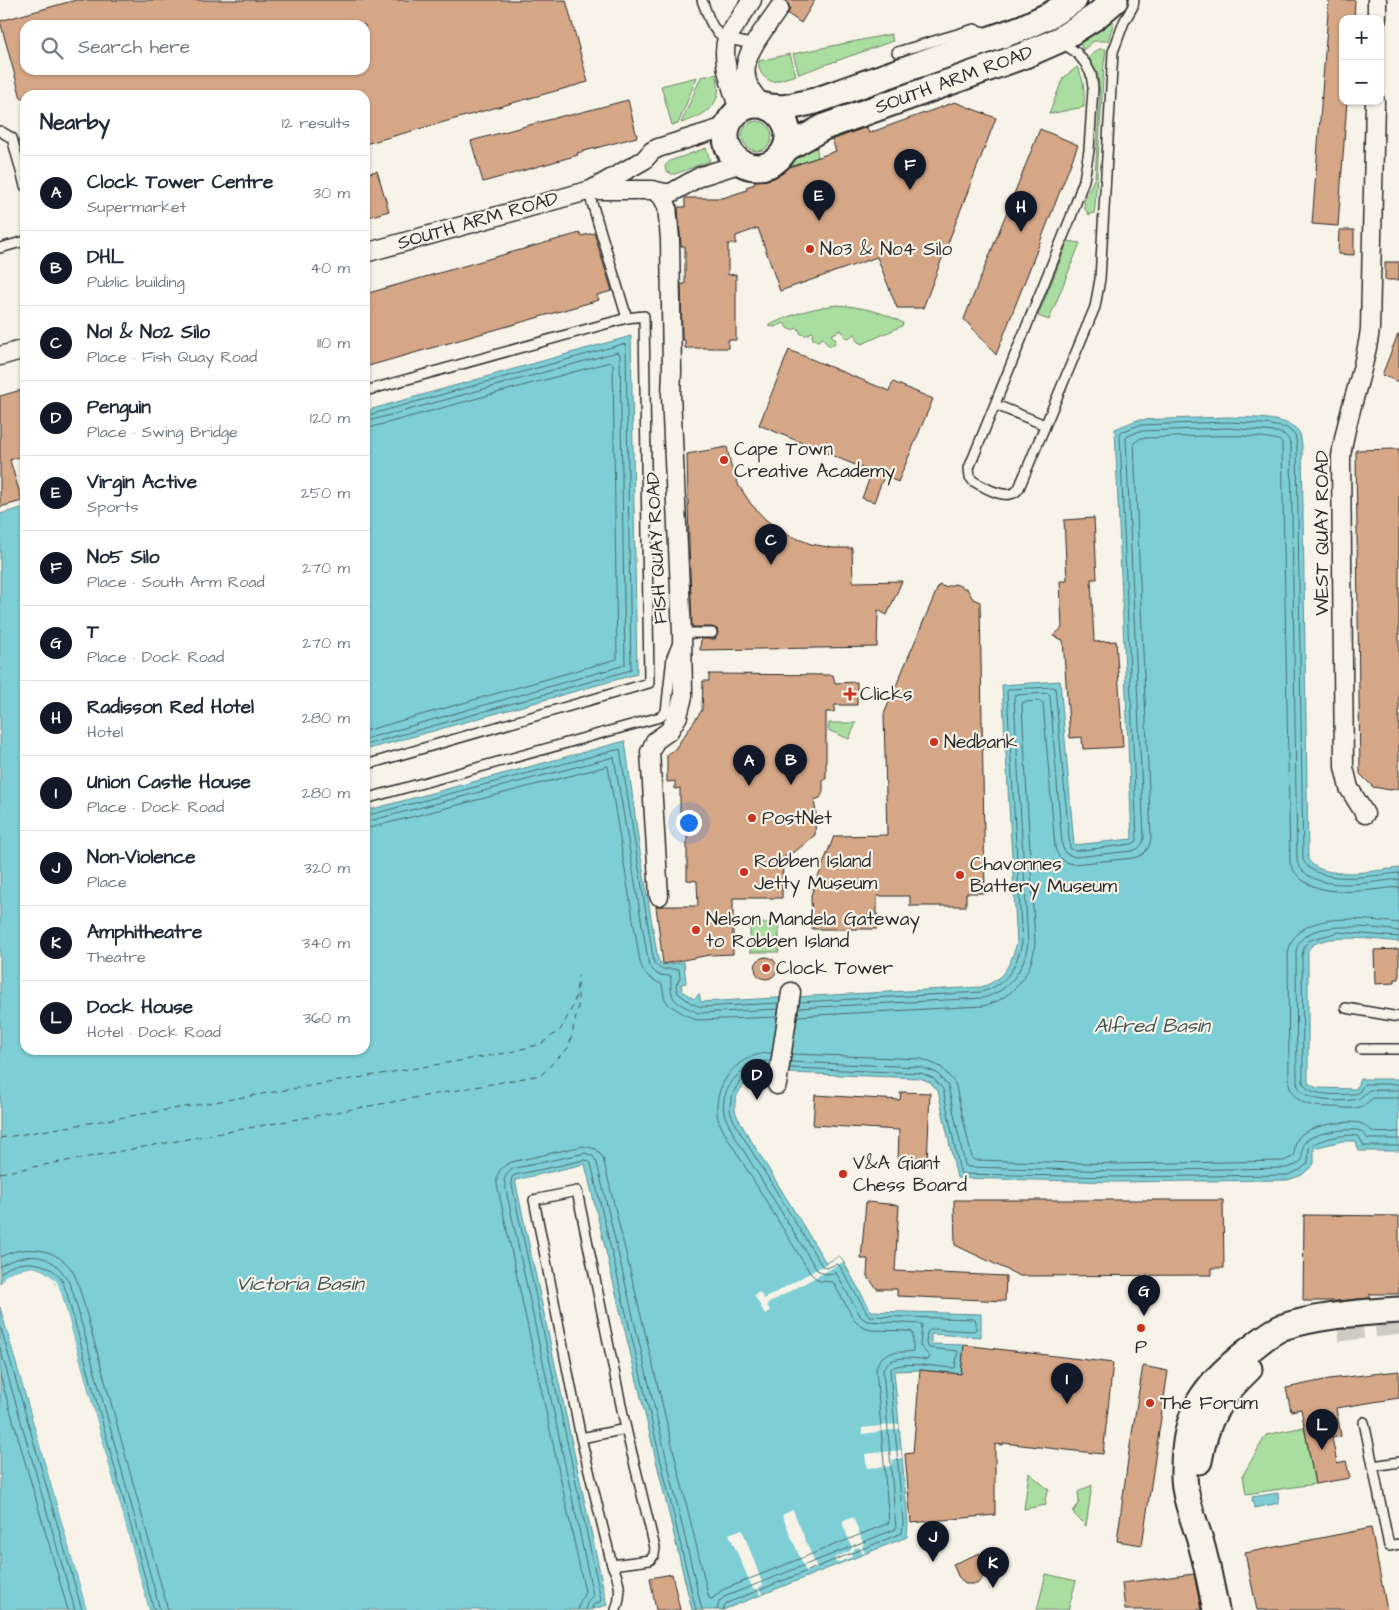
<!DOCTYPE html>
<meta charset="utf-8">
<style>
body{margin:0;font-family:"Architects Daughter",sans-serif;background:#f2f2f3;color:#1f2937}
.controls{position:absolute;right:15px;top:15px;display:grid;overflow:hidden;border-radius:10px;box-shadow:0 1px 4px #0004}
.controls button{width:45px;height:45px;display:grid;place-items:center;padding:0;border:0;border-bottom:1px solid #e0e1e3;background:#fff;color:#1f2937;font:25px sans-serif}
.you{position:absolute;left:688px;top:822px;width:18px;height:18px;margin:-12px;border:4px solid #fff;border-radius:50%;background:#1a73e8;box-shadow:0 0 0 8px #1a73e833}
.badge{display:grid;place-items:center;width:32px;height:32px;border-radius:50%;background:#111827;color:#fff;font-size:16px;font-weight:700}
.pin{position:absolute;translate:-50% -41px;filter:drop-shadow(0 1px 2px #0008)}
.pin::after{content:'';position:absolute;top:26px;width:18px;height:15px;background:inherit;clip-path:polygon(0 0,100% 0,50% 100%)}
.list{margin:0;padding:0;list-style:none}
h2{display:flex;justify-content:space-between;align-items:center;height:65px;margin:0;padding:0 20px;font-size:21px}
h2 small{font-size:16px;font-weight:400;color:#747a83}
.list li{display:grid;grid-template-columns:32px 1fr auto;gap:15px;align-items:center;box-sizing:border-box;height:75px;padding:0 20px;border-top:1px solid #e0e1e3}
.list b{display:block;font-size:19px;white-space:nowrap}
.list p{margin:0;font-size:16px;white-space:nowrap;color:#747a83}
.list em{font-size:16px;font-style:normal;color:#747a83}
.icon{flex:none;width:28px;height:28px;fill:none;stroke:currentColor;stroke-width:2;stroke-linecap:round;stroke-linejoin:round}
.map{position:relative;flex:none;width:1399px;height:1610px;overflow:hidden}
.search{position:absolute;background:#fff;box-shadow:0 1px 4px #0004;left:20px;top:20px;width:350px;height:55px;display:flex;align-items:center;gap:12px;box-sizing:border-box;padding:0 18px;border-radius:15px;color:#747a83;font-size:19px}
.panel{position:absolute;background:#fff;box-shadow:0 1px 4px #0004;left:20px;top:90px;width:350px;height:965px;border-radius:15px}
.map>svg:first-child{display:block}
.green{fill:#aadea0;stroke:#6a8466}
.water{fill:#7dced5;stroke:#5c8d91}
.pier{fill:#f7f3e8}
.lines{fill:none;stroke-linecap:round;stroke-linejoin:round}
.shore{stroke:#4c6c6f;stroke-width:1}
.ferry{stroke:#405456;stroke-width:1;stroke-dasharray:6 5;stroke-linecap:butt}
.building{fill:#d5a787;stroke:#2b2b2b;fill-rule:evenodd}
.secondary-tunnel{stroke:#cecbc2;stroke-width:25;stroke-dasharray:25 12;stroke-linecap:butt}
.lane-casing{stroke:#2b2b2b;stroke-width:12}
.street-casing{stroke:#2b2b2b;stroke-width:21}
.secondary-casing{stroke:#2b2b2b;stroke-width:29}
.lane{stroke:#f7f3e8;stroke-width:9}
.street{stroke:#f7f3e8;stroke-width:18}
.secondary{stroke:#f7f3e8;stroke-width:25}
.poi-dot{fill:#c8321e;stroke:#f7f3e8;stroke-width:2}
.labels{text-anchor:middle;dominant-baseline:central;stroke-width:4.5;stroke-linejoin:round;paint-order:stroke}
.street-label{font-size:19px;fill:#2b2b2b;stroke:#f7f3e8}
.poi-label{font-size:19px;fill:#2b2b2b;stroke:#f7f3e8;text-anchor:start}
.water-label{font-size:20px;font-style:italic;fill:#405456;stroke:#f7f3e8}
</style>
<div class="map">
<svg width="1399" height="1610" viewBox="0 0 1399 1610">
<rect width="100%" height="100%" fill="#f7f3e8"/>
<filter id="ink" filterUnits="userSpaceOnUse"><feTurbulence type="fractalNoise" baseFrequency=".02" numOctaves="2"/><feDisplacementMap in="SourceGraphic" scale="10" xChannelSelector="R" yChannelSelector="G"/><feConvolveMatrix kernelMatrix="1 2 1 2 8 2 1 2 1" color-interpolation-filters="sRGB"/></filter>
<g filter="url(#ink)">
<g class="green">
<path d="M1110,20L1114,22L1108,41H1094L1083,50L1080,43L1082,40Z"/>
<path d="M891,34L893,41L799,74L793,54Z"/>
<path d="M1099,49H1106L1104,64L1095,207L1094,213L1089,215L1085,209L1084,201L1095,177L1100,94L1098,75L1089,57Z"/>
<path d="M790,54L796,75L773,82C763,78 758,72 759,61Z"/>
<path d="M938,67L941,75L847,107L844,100Z"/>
<path d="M1077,67C1085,80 1084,92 1084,107L1049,114L1063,78Z"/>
<path d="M716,74C725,104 707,115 681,123L701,77Z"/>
<path d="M697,77L678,124L672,125L661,86Z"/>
<circle cx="757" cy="136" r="15"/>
<path d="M816,143L818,157L790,167L793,161Z"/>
<path d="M706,148L710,161L675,174H672L666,171L665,166L670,161Z"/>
<path d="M1068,241L1080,243L1049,320L1038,316Z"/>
<path d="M837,305C861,307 882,311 903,323L902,326L862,344L858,342L855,338L856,335L854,334L849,338L845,337L841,330L831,335L836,340L834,344L831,346L827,344L823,338L818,341L813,339L812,336L813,333L811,332L809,334L805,335L801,334L798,328L791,330L787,328L784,323L775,327L768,326C791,314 812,308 837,305Z"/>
<path d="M829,723H856L849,739L828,730Z"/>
<rect x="750" y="923" width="29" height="29"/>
<path d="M1304,1427L1315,1484L1246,1494L1243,1475L1266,1435Z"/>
<path d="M1029,1473L1049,1490L1045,1498L1046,1505L1024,1509Z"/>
<path d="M1092,1485L1086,1526L1073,1513L1079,1502L1078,1492Z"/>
<path d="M1046,1574L1076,1581L1068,1610H1037Z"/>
</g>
<g class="water">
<path d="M631,336L637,674L365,750V411Z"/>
<path d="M1229,417C1247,418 1289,416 1299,432C1301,435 1301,441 1302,444L1308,859C1320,882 1377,870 1399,868V942C1379,940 1319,931 1308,950V1083L1317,1088L1356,1089L1360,1079H1399V1151H1359L1356,1141H1342L1314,1148V1164L1302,1175L1288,1180L1117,1182L957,1178L938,1091L930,1082L920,1078L762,1072C748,1079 733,1092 735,1110C736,1116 742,1124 744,1129L826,1263L840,1256L871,1311L981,1314V1337L931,1334V1344L964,1345L961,1374L920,1370L894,1371L908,1523L907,1537L723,1610H692L585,1164L515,1180L607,1605L590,1610H149L62,1295L50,1275L42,1270L33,1267L13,1271L0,1283V514L25,507V1050H365V811L625,741L640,852L658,959L662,965L684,962L686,983L681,984L682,991L694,999L699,994L701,1002L981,987C1004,980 1010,965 1017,943L1002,685L1060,681L1074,845L1132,839L1115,429L1137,420Z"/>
<path d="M0,1307L87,1610H0Z"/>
<path d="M1278,1493L1279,1503L1254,1508L1252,1497Z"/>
</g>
<g class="pier">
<path d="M840,1256L843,1262L767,1304L770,1311L765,1314L754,1295L760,1292L764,1299Z"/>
<path d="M33,1267L42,1270L50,1275L57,1282L62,1295L149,1610H147L55,1283L41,1272L33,1270L14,1274L7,1278L0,1285L5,1276L13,1271Z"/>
<path d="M0,1305L2,1307L90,1610H87Z"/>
<path d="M899,1424V1429L862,1434V1428Z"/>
<path d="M901,1450L902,1458L892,1460V1466L867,1468L865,1454Z"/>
<path d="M793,1510L817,1568L806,1572L782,1515Z"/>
<path d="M853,1517L864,1545L862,1546L865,1553L863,1554L859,1547L854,1549L851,1553L852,1557L836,1563L834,1558L850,1551L852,1548L842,1522Z"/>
<path d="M742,1529L763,1585L759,1587L762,1594L760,1595L757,1588L753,1589L729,1534Z"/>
</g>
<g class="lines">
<g class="shore">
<path d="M365,416L623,344L626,345L631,670L365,745"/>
<path d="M365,422L617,352L620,354L625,665L365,739"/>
<path d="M365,429L610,362L613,364L617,659L365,731"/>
<path d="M365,816L620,749L654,963L661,969H679L680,978L676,985L678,993L691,1003L701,1007L779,1003"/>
<path d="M365,822L614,757L649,966L658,975L671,976C670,1003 674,1001 698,1013L778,1009"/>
<path d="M365,829L608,766L640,962C643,974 651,980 662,984L664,997L668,1004L684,1014L696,1020L777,1017"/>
<path d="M1399,923C1366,920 1293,907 1288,955L1289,1083C1293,1107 1318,1107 1337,1107C1344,1108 1353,1109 1360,1107C1366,1105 1369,1101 1373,1098H1399"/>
<path d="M1399,931C1375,928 1317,920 1301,940C1297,945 1296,950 1296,955L1297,1082C1300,1104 1343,1102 1359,1099L1369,1090H1399"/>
<path d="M1399,937L1339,932L1310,940L1305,945L1302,955L1303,1082C1308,1098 1341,1094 1355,1094L1359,1092L1364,1084H1399"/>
<path d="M800,1002L981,992C1007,985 1016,967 1022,943L1007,692L1009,689L1053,687L1055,688L1070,848L1075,851L1132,844L1137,841L1120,434L1121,432L1139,425L1229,422L1265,424L1287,428L1295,435L1297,445L1303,860C1317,887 1374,875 1399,873"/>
<path d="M799,1008L982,998C1009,992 1024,970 1028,943L1014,698L1015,695L1048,693L1050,695L1062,845L1065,853L1075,857L1132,851C1139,849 1143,845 1144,838L1126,438L1128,436L1140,431L1229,428L1276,432C1285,434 1289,437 1291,446L1297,862C1311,895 1370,882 1399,879"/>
<path d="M798,1016L983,1006C1013,999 1033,973 1035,943L1022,705L1023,702L1041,701L1043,703L1055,847C1057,857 1064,863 1074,864L1133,858C1144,856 1150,849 1151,837L1134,443L1141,438C1165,438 1267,431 1282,442L1290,863C1305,903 1366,890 1399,887"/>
<path d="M792,1054L922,1059L941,1067L955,1083L972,1158L974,1160L1117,1164L1284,1161L1294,1156C1295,1150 1294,1143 1299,1137C1307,1126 1345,1120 1359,1123C1365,1124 1367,1128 1372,1131C1376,1134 1393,1132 1399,1132"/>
<path d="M791,1062L921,1067L937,1073L948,1086L965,1165L968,1167L1117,1171L1286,1168L1296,1165L1302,1160C1303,1153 1301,1146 1306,1141C1313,1133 1351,1127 1360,1131C1364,1133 1366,1136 1368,1139H1399"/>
<path d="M790,1068L921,1073L933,1078L943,1089L960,1172L962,1174L1117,1177L1287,1175L1300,1170L1308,1163L1309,1148C1314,1140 1347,1133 1357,1136C1361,1138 1362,1143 1364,1146H1399"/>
<path d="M0,1257C24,1244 58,1247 73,1272C76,1277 78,1284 80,1290L168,1610"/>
<path d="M0,1266C34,1247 60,1256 73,1292L160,1610"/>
<path d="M0,1274C16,1258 48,1259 61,1279C64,1283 65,1289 67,1294L154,1610"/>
<path d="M0,1325L82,1610"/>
<path d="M0,1348L75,1610"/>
<path d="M0,1375L68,1610"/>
<path d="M578,1610L580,1602L585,1592L497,1184C496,1173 501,1166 512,1162L583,1146L596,1149L603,1158L709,1598L712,1599L722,1590L889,1523L876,1369C881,1348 897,1354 913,1351V1333L910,1331L871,1330L862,1327L855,1321L833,1282L819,1281L810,1273L727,1137C723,1130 717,1121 717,1112C715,1081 740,1052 772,1053"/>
<path d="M586,1610L587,1603L593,1595L504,1180L507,1174L512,1169L585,1153L593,1156L597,1163L702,1610"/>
<path d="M592,1610L593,1605L600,1602L601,1599L511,1181L512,1177L515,1175L585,1160L589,1161L591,1164L696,1610"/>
<path d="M717,1610L719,1602L724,1597L896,1529L883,1370C888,1354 914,1358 928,1360L930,1357L920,1346L922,1324L867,1321L861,1317L836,1273L825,1274L817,1270L734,1135C731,1128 726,1120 724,1113C719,1087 745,1060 771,1061"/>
<path d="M723,1610L724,1606L727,1603L902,1533L903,1523L890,1370C898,1359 942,1368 955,1368L958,1351L929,1348L926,1343L927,1332L932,1329L974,1331L976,1329V1321L974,1319L870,1316L867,1313L839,1265L836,1264L827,1268L822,1266L740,1132C737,1126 731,1117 730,1110C730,1088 747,1066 770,1067"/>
</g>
<g class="ferry">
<path d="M0,1138L506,1053L541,1044L561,1029L574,1004L578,980"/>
<path d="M0,1173L541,1075L569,1047L578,1008V976"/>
</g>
</g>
<g class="building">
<path d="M76,0H566L588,82L365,144V95H25V98H21L0,21ZM25,25H365V70H25Z"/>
<path d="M786,0H815L801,23L788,14L790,8Z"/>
<path d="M1329,0H1355L1354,19H1343V101H1347L1338,226L1312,224Z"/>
<path d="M628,100L637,137L577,153L578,155L483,182L471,141L566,115L567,116Z"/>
<path d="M955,102L996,118L923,308H897L877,257L780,291L758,228L736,236V244H728V275L736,274V340H728V348H685V340H682L681,284H685V246H681L678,207H685V198H723L747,190L746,187L755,184L753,177L789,164L790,167L836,151L832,140L867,127L869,133Z"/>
<path d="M1040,129L1078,145L996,355L964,319Z"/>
<path d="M377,171L389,211L365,218V174Z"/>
<path d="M1339,230H1354V255L1338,254Z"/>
<path d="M580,233L581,236L594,233L612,291L597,295L599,300L365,367V294Z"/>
<rect x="1385" y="262" width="14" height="18"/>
<path d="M1398,334H1399V382L1382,375Z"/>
<path d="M789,350L889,391L893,382L933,399L898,482L884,476L874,502L862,498L872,472L759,425Z"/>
<path d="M25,389V455L10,460L22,501L0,507V396Z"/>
<path d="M727,447L731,466L739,486L751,504L766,520L788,535L811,544L833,548H852L853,582L902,581L887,615L878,610L877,647L700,650L701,639H715L718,633L717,629L712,627H692L689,544L687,454Z"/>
<path d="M1399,449V788L1390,790L1373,787L1360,774L1356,450Z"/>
<path d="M1094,518L1097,579H1091L1094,642L1116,641L1123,747L1083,749L1082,737L1070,738L1063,640L1053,636L1062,628L1060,581H1067L1064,520Z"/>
<path d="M955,584L967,589L973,599L980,602L985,893H966V906H910V896H877V929H812L811,895L834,836L887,835L884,714L939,585L945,587Z"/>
<path d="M709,674L833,675L835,683L857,682V705H835L834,712H826V779H823V792L820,798L814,800L816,813L815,835L797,850L783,858L782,898H733V954L709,955L663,964L656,906H698L697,881L687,880V824H680V788L675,789V781L667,782V755L675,749L702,710L703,681H709Z"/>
<path d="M1399,949V979H1395V983L1375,984L1374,950Z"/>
<circle cx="766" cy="968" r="11"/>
<path d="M901,1092L930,1093L927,1164L898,1163L899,1130L813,1125L815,1095L900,1100Z"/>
<path d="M954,1200H1223L1224,1268H1212V1275L1020,1276L955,1245Z"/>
<path d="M866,1202L899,1205L895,1271L1006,1276L1005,1301L897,1296V1289H877L867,1276L868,1259H861Z"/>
<path d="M1304,1215L1399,1216V1294H1370V1298L1335,1301H1303Z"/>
<path d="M964,1345L1113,1363L1103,1454L1003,1443V1445L995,1444V1515L911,1523L905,1454L913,1453L920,1370L961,1374Z"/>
<path d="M1143,1366L1168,1371L1142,1545L1117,1541L1129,1452Z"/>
<path d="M1399,1371V1398L1336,1408L1341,1436L1332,1438L1337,1463L1346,1461L1350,1478L1315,1484L1301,1409L1291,1411L1286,1388L1329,1379Z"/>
<path d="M1371,1528L1387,1610H1257L1245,1553Z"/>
<path d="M980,1553L984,1565V1576L977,1584H965L958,1576L953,1564Z"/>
<path d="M672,1574L680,1610H656L650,1578Z"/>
<path d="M1194,1574L1201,1610H1125L1122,1583Z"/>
</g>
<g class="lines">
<path class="secondary-tunnel" d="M1338,1329L1399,1322"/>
<g class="lane-casing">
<g id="lane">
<path d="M702,0C716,39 716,36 755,45"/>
<path d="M1060,41L1077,53L1085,63L1091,74L1093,88L1089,150L1084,180L1071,217L969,468L970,477L973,481C985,488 1010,503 1019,488L1095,307L1100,279L1113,52L1124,22L1133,6L1134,0"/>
<path d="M897,52L974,29L988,33"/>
<path d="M0,131L12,138L25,186"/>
<path d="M588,190L627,318"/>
<path d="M0,248L25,241"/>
<path d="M365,391L627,318L644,316L649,683L365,765"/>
<path d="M996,405L1045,425"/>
<path d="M365,799L660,717L666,712L672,657L682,633H712"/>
<path d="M1346,1008L1399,1017"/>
<path d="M1361,1049H1399"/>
<path d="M1364,1422L1373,1466"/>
<path d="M581,1438L626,1429L577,1191L534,1200L581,1438L612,1565C620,1581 622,1594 616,1610"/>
<path d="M1399,1462L1373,1466L1389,1546L1399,1544"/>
<path d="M612,1565L650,1560L654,1555L655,1548L626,1429"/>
</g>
</g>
<g class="street-casing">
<g id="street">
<path d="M1377,19V0"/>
<path d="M764,105C724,71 758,40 779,8"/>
<path d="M739,111C733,89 720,61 727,38L752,0"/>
<path d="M591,190H652L665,193H671L701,176L742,163"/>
<path d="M656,192L661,195L667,206L670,239L672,371L671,395L682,633L683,696L678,716L669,731L655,741L650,752L659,896"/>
<path d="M365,253L591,190L644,160L652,151L658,148L728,126"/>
<path d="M0,356L25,349"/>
<path d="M1365,814L1349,788L1344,767L1341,457C1346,413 1365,373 1370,329L1375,101"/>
<path d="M777,1085L791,992"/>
</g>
</g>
<g class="secondary-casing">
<g id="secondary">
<circle cx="757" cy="136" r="31"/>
<path d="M769,107L784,108L815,101L1022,28L1050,15L1074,0"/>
<path d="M787,148L824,127L1025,55L1059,40L1095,17L1115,0"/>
<path d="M1199,1461C1206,1420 1218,1398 1249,1369"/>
<path d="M1216,1610C1211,1587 1207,1563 1200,1540C1193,1517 1183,1495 1184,1470C1184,1412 1204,1385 1249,1350C1260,1342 1270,1332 1283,1327C1316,1316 1364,1312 1399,1310"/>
</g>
</g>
<use href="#lane" class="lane"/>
<use href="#street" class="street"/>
<use href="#secondary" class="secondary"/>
</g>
</g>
<g class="poi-dot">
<circle cx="810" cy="249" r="5"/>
<circle cx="724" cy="460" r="5"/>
<path d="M847.5 686.5h5v5h5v5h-5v5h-5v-5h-5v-5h5z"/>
<circle cx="934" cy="742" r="5"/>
<circle cx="752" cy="818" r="5"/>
<circle cx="744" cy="872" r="5"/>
<circle cx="960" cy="875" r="5"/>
<circle cx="696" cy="930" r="5"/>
<circle cx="766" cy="968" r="5"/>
<circle cx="843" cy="1174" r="5"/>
<circle cx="1141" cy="1328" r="5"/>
<circle cx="1150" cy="1403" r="5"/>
</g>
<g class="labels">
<g class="street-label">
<text transform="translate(954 80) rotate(-20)">SOUTH ARM ROAD</text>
<text transform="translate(478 221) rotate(-16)">SOUTH ARM ROAD</text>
<text transform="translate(1322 533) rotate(-90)">WEST QUAY ROAD</text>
<text transform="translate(657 548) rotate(-93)">FISH QUAY ROAD</text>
</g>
<g class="poi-label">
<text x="820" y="249">No3 &amp; No4 Silo</text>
<text x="734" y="449">Cape Town<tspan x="734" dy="22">Creative Academy</tspan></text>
<text x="860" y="694">Clicks</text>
<text x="944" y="742">Nedbank</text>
<text x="762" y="818">PostNet</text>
<text x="754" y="861">Robben Island<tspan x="754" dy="22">Jetty Museum</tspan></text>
<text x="970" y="864">Chavonnes<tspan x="970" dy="22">Battery Museum</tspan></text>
<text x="706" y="919">Nelson Mandela Gateway<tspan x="706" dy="22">to Robben Island</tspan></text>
<text x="776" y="968">Clock Tower</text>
<text x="853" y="1163">V&amp;A Giant<tspan x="853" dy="22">Chess Board</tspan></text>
<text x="1141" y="1347" text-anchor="middle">P</text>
<text x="1160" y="1403">The Forum</text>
</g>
<g class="water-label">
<text x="1152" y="1026">Alfred Basin</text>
<text x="300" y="1284">Victoria Basin</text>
</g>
</g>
</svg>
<div class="controls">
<button>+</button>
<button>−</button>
</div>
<div class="you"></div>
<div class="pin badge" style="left:749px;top:786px">A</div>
<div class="pin badge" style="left:791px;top:785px">B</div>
<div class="pin badge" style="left:771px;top:565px">C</div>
<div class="pin badge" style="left:757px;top:1100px">D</div>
<div class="pin badge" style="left:819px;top:221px">E</div>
<div class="pin badge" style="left:910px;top:190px">F</div>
<div class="pin badge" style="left:1144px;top:1316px">G</div>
<div class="pin badge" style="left:1021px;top:232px">H</div>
<div class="pin badge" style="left:1067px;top:1404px">I</div>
<div class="pin badge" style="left:933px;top:1562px">J</div>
<div class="pin badge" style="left:993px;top:1588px">K</div>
<div class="pin badge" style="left:1322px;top:1450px">L</div>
<div class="search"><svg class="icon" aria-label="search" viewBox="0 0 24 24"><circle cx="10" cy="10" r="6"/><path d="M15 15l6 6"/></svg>Search here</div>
<section class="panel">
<h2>Nearby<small>12 results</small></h2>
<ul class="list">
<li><span class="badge">A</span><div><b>Clock Tower Centre</b><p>Supermarket</p></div><em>30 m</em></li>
<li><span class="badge">B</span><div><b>DHL</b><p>Public building</p></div><em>40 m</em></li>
<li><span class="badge">C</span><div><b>No1 &amp; No2 Silo</b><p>Place · Fish Quay Road</p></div><em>110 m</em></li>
<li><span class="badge">D</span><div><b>Penguin</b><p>Place · Swing Bridge</p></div><em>120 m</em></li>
<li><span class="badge">E</span><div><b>Virgin Active</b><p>Sports</p></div><em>250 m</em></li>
<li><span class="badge">F</span><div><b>No5 Silo</b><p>Place · South Arm Road</p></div><em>270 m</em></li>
<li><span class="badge">G</span><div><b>T</b><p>Place · Dock Road</p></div><em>270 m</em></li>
<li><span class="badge">H</span><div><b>Radisson Red Hotel</b><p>Hotel</p></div><em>280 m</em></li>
<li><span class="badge">I</span><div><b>Union Castle House</b><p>Place · Dock Road</p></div><em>280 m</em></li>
<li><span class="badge">J</span><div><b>Non-Violence</b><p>Place</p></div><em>320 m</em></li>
<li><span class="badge">K</span><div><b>Amphitheatre</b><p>Theatre</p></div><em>340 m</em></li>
<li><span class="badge">L</span><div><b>Dock House</b><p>Hotel · Dock Road</p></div><em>360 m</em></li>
</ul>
</section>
</div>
